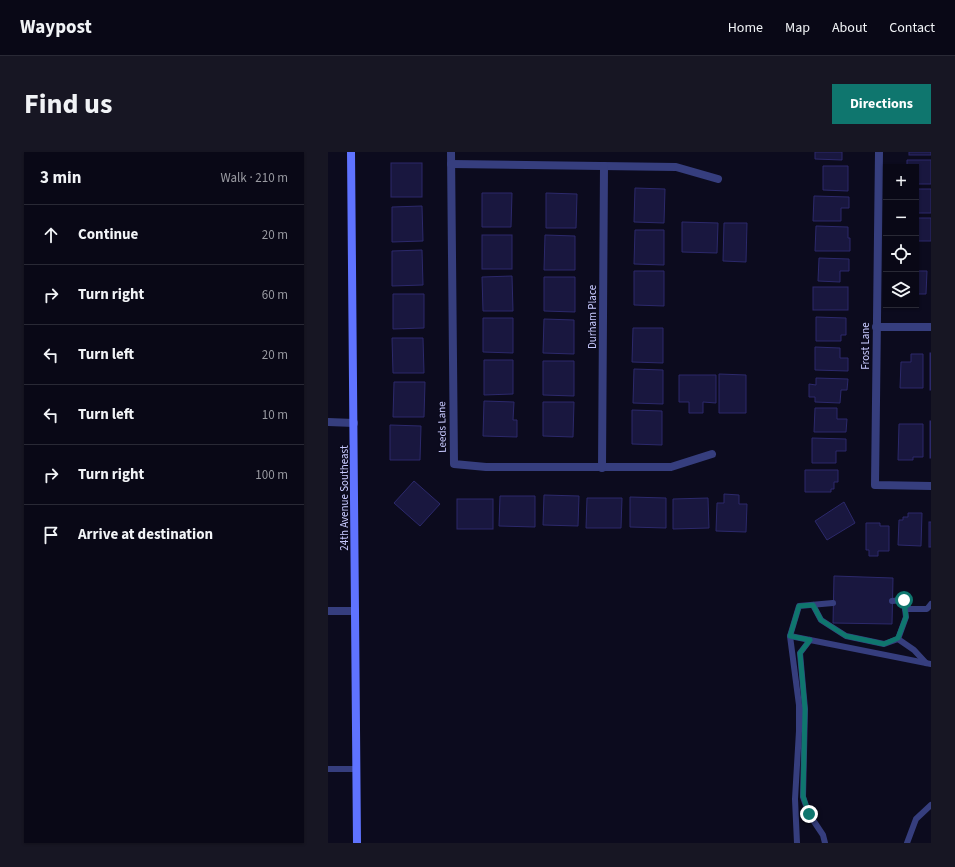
<!DOCTYPE html>
<meta charset="utf-8">
<style>
body{margin:0;font-family:"Source Sans 3",sans-serif;background:#171623;color:#f1f3f6}
.controls{position:absolute;right:12px;top:12px;display:grid;overflow:hidden;border-radius:0px;box-shadow:0 1px 3px #0004}
.controls button{width:36px;height:36px;display:grid;place-items:center;padding:0;border:0;border-bottom:1px solid #292935;background:#090816;color:#f1f3f6;font:20px sans-serif}
.stop{position:absolute;width:12px;height:12px;margin:-9px;border:3px solid #0f766e;border-radius:50%;background:#fff}
.stop.end{background:#0f766e;border-color:#fff;box-shadow:0 1px 4px #0008}
.list{margin:0;padding:0;list-style:none}
h2{display:flex;justify-content:space-between;align-items:center;height:52px;margin:0;padding:0 16px;font-size:17px}
h2 small{font-size:13px;font-weight:400;color:#999aa1}
.list li{display:grid;grid-template-columns:26px 1fr auto;gap:12px;align-items:center;box-sizing:border-box;height:60px;padding:0 16px;border-top:1px solid #292935}
.list b{display:block;font-size:15px;white-space:nowrap}
.list em{font-size:13px;font-style:normal;color:#999aa1}
.icon{flex:none;width:22px;height:22px;fill:none;stroke:currentColor;stroke-width:2;stroke-linecap:round;stroke-linejoin:round}
.map{position:relative;flex:none;width:603px;height:691px;overflow:hidden;border-radius:0px}
header{display:flex;align-items:center;gap:24px;box-sizing:border-box;height:56px;padding:0 20px;background:#090816;border-bottom:1px solid #292935}
header strong{font-size:19px}
nav{display:flex;gap:22px;margin-inline-start:auto;font-size:14px}
.intro{display:flex;align-items:center;justify-content:space-between;box-sizing:border-box;height:96px;padding:0 24px}
h1{margin:0;font-size:28px}
.button{padding:10px 18px;border-radius:0px;background:#0f766e;color:#fff;font-size:14px;font-weight:700}
main{display:flex;gap:24px;padding:0 24px}
aside{flex:1;background:#090816;border-radius:0px;box-shadow:0 1px 3px #0004}
.map>svg:first-child{display:block}
.building{fill:#19173f;stroke:#2c296b}
.lines{fill:none;stroke-linecap:round;stroke-linejoin:round}
.lane{stroke:#363e7e;stroke-width:6}
.street{stroke:#363e7e;stroke-width:8}
.secondary{stroke:#5f73ff;stroke-width:8}
.route{stroke:#0f766e;stroke-width:5}
.labels{text-anchor:middle;dominant-baseline:central;stroke-width:3;stroke-linejoin:round;paint-order:stroke}
.street-label{font-size:11px;fill:#c8caff;stroke:#0c0b1e}
</style>
<header>
<strong>Waypost</strong>
<nav><a>Home</a><a>Map</a><a>About</a><a>Contact</a></nav>
</header>
<div class="intro"><h1>Find us</h1><a class="button">Directions</a></div>
<main>
<aside>
<h2>3 min<small>Walk · 210 m</small></h2>
<ul class="list">
<li><svg class="icon" aria-label="ahead" viewBox="0 0 24 24"><path d="M12 20V5M6 11l6-6 6 6"/></svg><div><b>Continue</b></div><em>20 m</em></li>
<li><svg class="icon" aria-label="right" viewBox="0 0 24 24"><path d="M7 20v-9h11M14 6l5 5-5 5"/></svg><div><b>Turn right</b></div><em>60 m</em></li>
<li><svg class="icon" aria-label="left" viewBox="0 0 24 24"><path d="M17 20v-9H6M10 6l-5 5 5 5"/></svg><div><b>Turn left</b></div><em>20 m</em></li>
<li><svg class="icon" aria-label="left" viewBox="0 0 24 24"><path d="M17 20v-9H6M10 6l-5 5 5 5"/></svg><div><b>Turn left</b></div><em>10 m</em></li>
<li><svg class="icon" aria-label="right" viewBox="0 0 24 24"><path d="M7 20v-9h11M14 6l5 5-5 5"/></svg><div><b>Turn right</b></div><em>100 m</em></li>
<li><svg class="icon" aria-label="arrive" viewBox="0 0 24 24"><path d="M6 21V4h12l-3 4 3 4H6"/></svg><div><b>Arrive at destination</b></div></li>
</ul>
</aside>
<div class="map">
<svg width="603" height="691" viewBox="0 0 603 691">
<rect width="100%" height="100%" fill="#0c0b1e"/>
<g class="building">
<path d="M487,0H514V8L487,7Z"/>
<rect x="581" y="0" width="22" height="3"/>
<path d="M579,8H603V32H588V15H579Z"/>
<rect x="63" y="11" width="31" height="34"/>
<path d="M495,14H520V39L495,38Z"/>
<path d="M307,36L337,37L336,71L306,70Z"/>
<rect x="588" y="37" width="15" height="24"/>
<path d="M154,41H184L183,75H154Z"/>
<path d="M218,41L249,42L248,76H218Z"/>
<path d="M486,44L521,45V56H513V69H485Z"/>
<path d="M94,54L95,89L64,90V55Z"/>
<rect x="588" y="66" width="15" height="23"/>
<path d="M354,70L390,71L389,101L354,100Z"/>
<path d="M396,71H419L418,110L395,109Z"/>
<path d="M488,74L520,75V86H522V99H487Z"/>
<path d="M307,78H336V113L306,112Z"/>
<rect x="154" y="83" width="30" height="34"/>
<path d="M217,83L247,84V118H216Z"/>
<path d="M94,98L95,133L64,134V99Z"/>
<path d="M491,106L521,107V119H512V130L490,129Z"/>
<path d="M306,119H336V154L306,153Z"/>
<path d="M588,119H599L598,142H589L588,144Z"/>
<path d="M184,124L185,159H155L154,125Z"/>
<path d="M216,125H247V160L216,159Z"/>
<rect x="485" y="135" width="35" height="23"/>
<path d="M65,142H96V176L65,177Z"/>
<path d="M488,165L518,166V183H513V189H488Z"/>
<path d="M155,166H185V201L155,200Z"/>
<path d="M216,167L246,168V202L215,201Z"/>
<path d="M305,176H335V211L304,210Z"/>
<path d="M64,186H95L96,221H65Z"/>
<path d="M487,195L512,196V206H520V219L487,218Z"/>
<rect x="602" y="201" width="1" height="37"/>
<path d="M583,202H595V236H572L573,210H583Z"/>
<path d="M156,208H185V242L156,243Z"/>
<path d="M215,209H246V244L215,243Z"/>
<path d="M306,217L335,218V252L305,251Z"/>
<path d="M391,222L418,223V261H391Z"/>
<path d="M351,223H388V251L375,250V261H361V250H351Z"/>
<path d="M488,226L520,227L519,238H513L512,251L487,250V245H481V232L488,233Z"/>
<path d="M66,230H97L96,265H65Z"/>
<path d="M156,249L186,250L185,268H189V285L155,284Z"/>
<path d="M215,250H246L245,285L215,284Z"/>
<path d="M487,256H509V267H519L518,280H486Z"/>
<path d="M304,258L334,259V293L304,292Z"/>
<rect x="602" y="269" width="1" height="37"/>
<path d="M571,272H595V305H585V308H570Z"/>
<path d="M62,273L93,274L92,308H62Z"/>
<path d="M484,286L518,287V299H508V311H484Z"/>
<path d="M477,318H510V330H506V337H503V340H477Z"/>
<path d="M86,329L112,352L92,374L66,351Z"/>
<path d="M396,342L411,343V352H419L418,380L388,379L389,351H396Z"/>
<path d="M216,343L251,344L250,374L215,373Z"/>
<path d="M172,344H207V375L171,374Z"/>
<path d="M302,345L338,346V376L302,375Z"/>
<path d="M259,346H294L293,376H258Z"/>
<path d="M380,346L381,376L345,377V347Z"/>
<rect x="129" y="347" width="36" height="30"/>
<path d="M516,350L527,371L499,388L487,369Z"/>
<path d="M580,361H594L593,394L570,393L571,368H575V365H580Z"/>
<rect x="601" y="370" width="2" height="25"/>
<path d="M538,371H552V374H561V399H550V404H541V398H538Z"/>
<path d="M506,424L565,426L564,472L505,471Z"/>
</g>
<g class="lines">
<g class="lane">
<path d="M485,453L493,468L518,484L556,492L570,487L578,465L576,448L564,449"/>
<path d="M577,457H599L603,452"/>
<path d="M462,484L603,512"/>
<path d="M570,487L586,498L598,511"/>
<path d="M482,488L472,501L477,557L475,645L481,662L495,683L497,691"/>
<path d="M0,617H29"/>
<path d="M469,691L467,647L471,579V553L462,484L471,454L505,451"/>
<path d="M579,691L588,667L603,653"/>
</g>
<g class="street">
<path d="M123,0L126,312L158,315H343L384,302"/>
<path d="M551,0L547,333L603,334"/>
<path d="M123,12L348,15L390,27"/>
<path d="M548,175H603"/>
<path d="M0,270L26,271"/>
<path d="M274,316L276,14"/>
<path d="M0,459H27"/>
</g>
<path class="secondary" d="M23,0L29,691"/>
</g>
<g class="lines">
<path class="route" d="M481,662L475,644L477,557L472,501L482,488L462,484L471,454L485,453L493,468L518,484L556,492L570,486L578,465L576,448"/>
</g>
<g class="labels">
<g class="street-label">
<text transform="translate(264 165) rotate(-90)">Durham Place</text>
<text transform="translate(537 194) rotate(-90)">Frost Lane</text>
<text transform="translate(114 275) rotate(-91)">Leeds Lane</text>
<text transform="translate(16 346) rotate(-90)">24th Avenue Southeast</text>
</g>
</g>
</svg>
<div class="controls">
<button>+</button>
<button>−</button>
<button><svg class="icon" aria-label="locate" viewBox="0 0 24 24"><circle cx="12" cy="12" r="6"/><path d="M12 2v4M12 18v4M2 12h4M18 12h4"/></svg></button>
<button><svg class="icon" aria-label="layers" viewBox="0 0 24 24"><path d="M12 4l9 5-9 5-9-5zM3 14l9 5 9-5"/></svg></button>
</div>
<div class="stop" style="left:576px;top:448px"></div>
<div class="stop end" style="left:481px;top:662px"></div>
</div>
</main>
